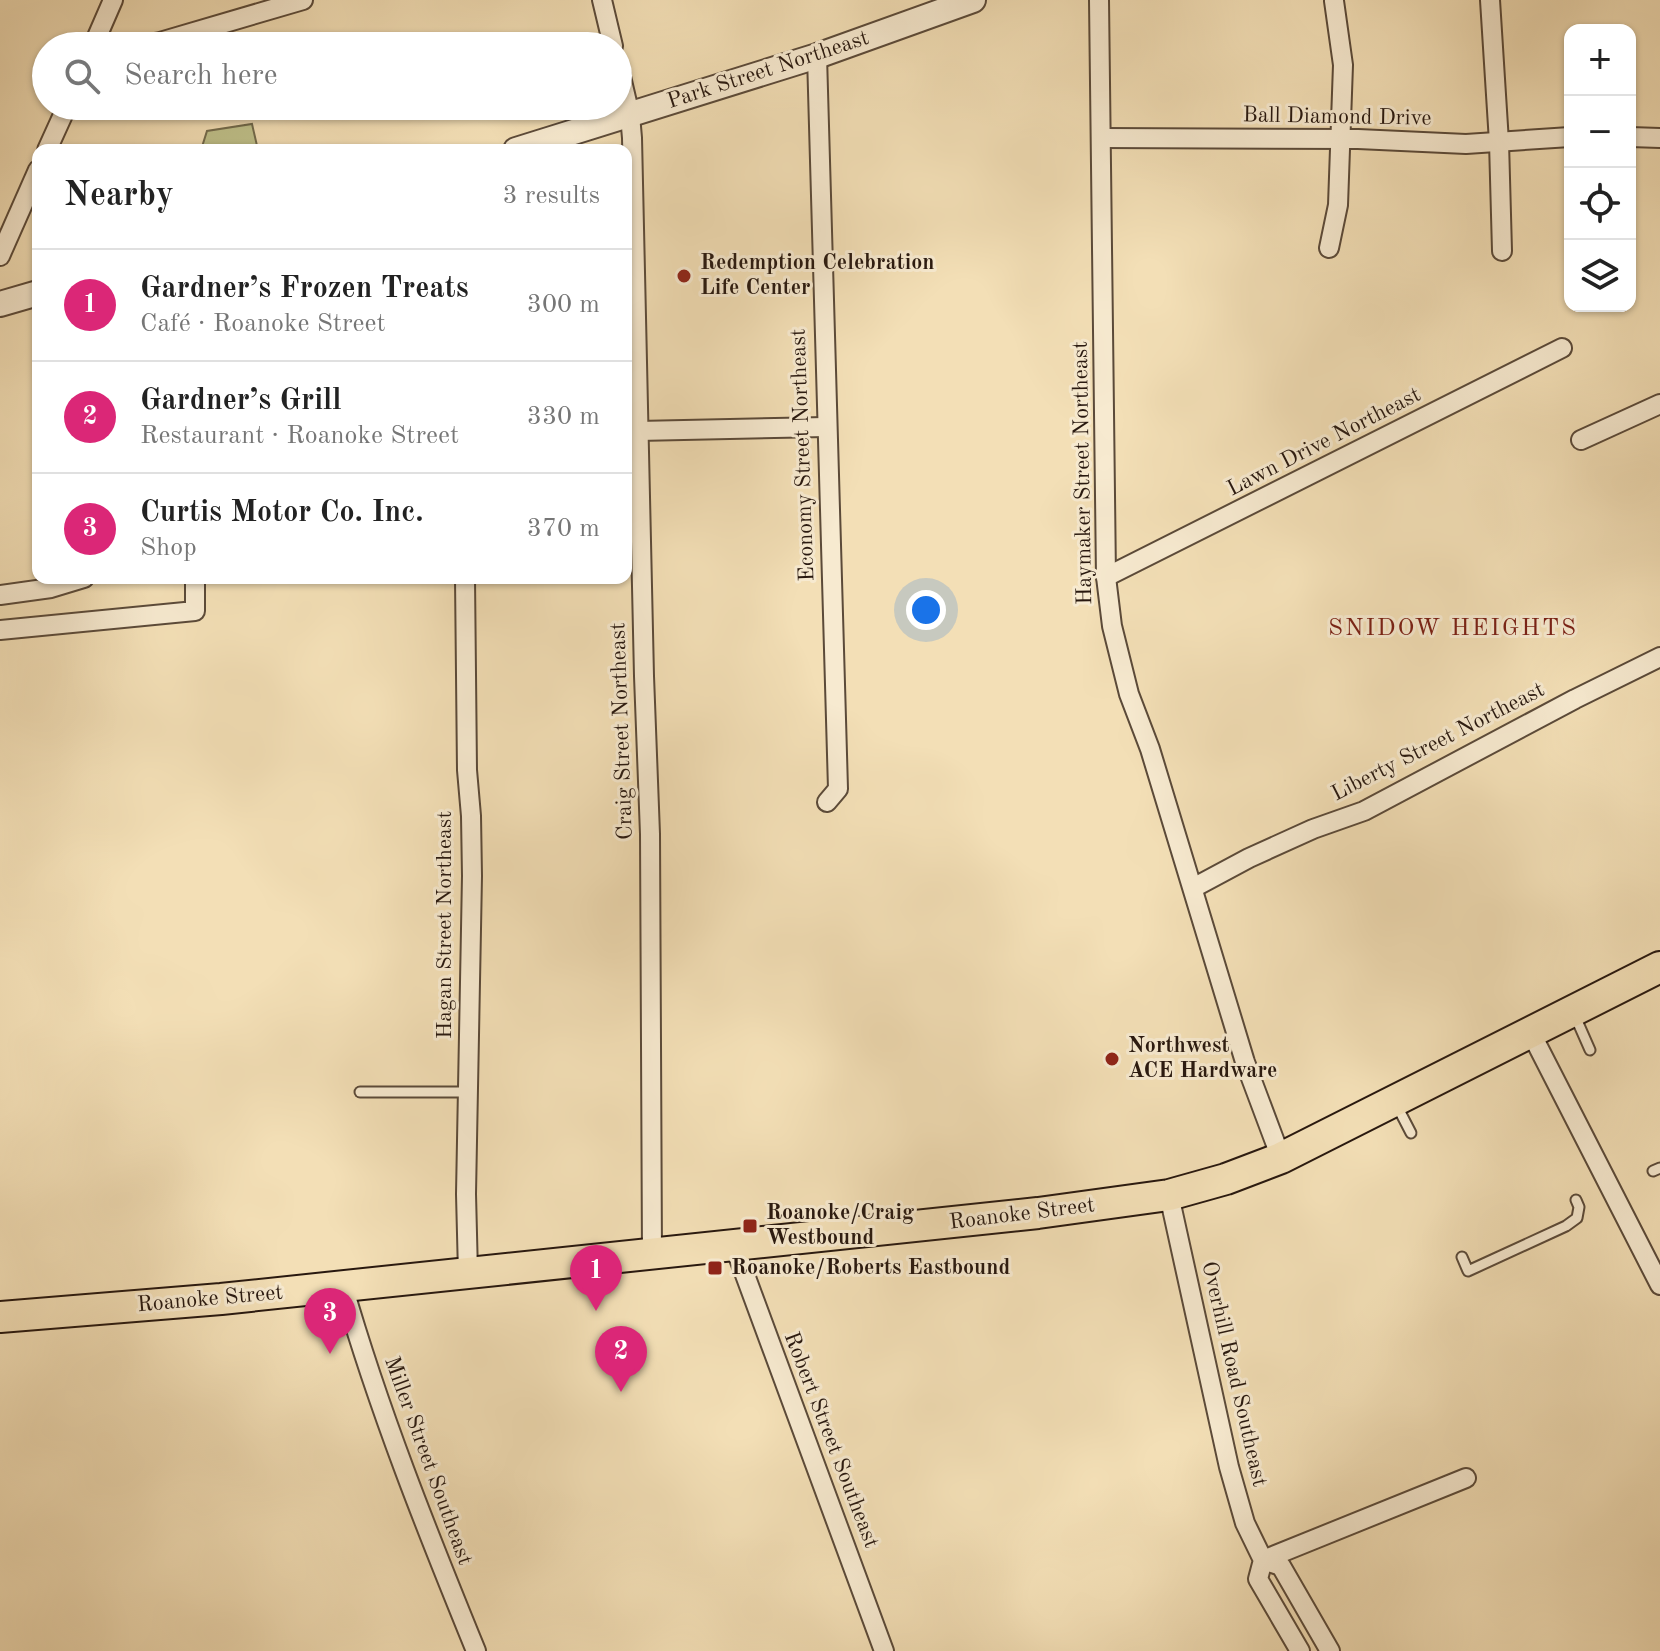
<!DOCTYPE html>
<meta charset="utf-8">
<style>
body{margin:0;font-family:"Old Standard TT",serif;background:#f6f6f6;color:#222}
.controls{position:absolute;right:24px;top:24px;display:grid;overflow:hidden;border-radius:16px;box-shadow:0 2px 6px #0004}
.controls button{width:72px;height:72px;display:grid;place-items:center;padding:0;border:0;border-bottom:2px solid #e0e0e0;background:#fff;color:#222;font:40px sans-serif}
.you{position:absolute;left:926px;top:610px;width:28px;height:28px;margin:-20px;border:6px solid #fff;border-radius:50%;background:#1a73e8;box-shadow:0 0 0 12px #1a73e833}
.badge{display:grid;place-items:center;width:52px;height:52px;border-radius:50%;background:#db2777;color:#fff;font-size:26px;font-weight:700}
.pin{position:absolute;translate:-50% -66px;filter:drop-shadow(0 2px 4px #0008)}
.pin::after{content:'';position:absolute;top:42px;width:28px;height:24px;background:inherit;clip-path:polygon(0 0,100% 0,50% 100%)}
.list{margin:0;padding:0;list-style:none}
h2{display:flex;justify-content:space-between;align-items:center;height:104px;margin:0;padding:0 32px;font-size:34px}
h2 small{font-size:26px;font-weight:400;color:#767676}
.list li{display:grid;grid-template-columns:52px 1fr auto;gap:24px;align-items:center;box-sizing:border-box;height:112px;padding:0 32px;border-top:2px solid #e0e0e0}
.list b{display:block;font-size:30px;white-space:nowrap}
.list p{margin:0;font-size:26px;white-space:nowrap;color:#767676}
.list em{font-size:26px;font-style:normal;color:#767676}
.icon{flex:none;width:44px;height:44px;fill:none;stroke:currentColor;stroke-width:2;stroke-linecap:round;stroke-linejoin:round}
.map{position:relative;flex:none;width:1660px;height:1651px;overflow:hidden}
.search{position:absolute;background:#fff;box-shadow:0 2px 6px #0004;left:32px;top:32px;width:600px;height:88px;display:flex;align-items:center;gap:20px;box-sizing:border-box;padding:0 28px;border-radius:44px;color:#767676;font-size:30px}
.panel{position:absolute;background:#fff;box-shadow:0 2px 6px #0004;left:32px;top:144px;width:600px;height:440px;border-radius:16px}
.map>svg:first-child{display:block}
.green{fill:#bfc18b;stroke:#746c4d;stroke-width:2}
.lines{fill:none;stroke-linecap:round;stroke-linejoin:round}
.service-casing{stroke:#5b4a39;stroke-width:13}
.minor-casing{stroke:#5b4a39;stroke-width:22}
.tertiary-casing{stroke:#5b4a39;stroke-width:28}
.primary-casing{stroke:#28180f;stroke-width:34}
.service{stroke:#f7ead0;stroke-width:9}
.minor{stroke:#f7ead0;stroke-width:18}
.tertiary{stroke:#f7ead0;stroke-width:24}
.primary{stroke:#f3dfb6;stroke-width:30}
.poi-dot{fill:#8f2418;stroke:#f7ead0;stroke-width:3}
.labels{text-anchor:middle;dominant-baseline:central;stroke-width:6;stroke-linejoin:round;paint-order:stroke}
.street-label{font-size:22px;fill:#28180f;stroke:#f7ead0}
.poi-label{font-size:22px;font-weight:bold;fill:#28180f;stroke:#f7ead0;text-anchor:start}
.neighbourhood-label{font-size:24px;letter-spacing:2px;fill:#7a1f14;stroke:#f7ead0}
</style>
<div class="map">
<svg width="1660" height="1651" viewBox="0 0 1660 1651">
<rect width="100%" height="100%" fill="#f3dfb6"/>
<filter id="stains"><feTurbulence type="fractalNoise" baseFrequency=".0025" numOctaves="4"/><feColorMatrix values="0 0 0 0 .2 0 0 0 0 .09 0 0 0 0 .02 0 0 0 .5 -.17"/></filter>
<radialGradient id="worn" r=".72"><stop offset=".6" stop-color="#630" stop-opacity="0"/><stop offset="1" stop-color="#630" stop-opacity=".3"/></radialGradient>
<path class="green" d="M252,124L258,150H201L207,131Z"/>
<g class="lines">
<g class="service-casing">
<g id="service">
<path d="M1575,1016L1590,1050"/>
<path d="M360,1092H467"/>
<path d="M1396,1104L1411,1133"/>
<path d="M1653,1171L1660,1168"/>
<path d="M1462,1257L1468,1271L1566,1226L1577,1218L1579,1207L1576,1200"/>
</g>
</g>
<g class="minor-casing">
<g id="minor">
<path d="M602,0L613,46"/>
<path d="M1099,0L1106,577L1112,626L1129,694L1150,749L1245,1062L1281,1158"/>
<path d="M1490,0L1499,142L1502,251"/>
<path d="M93,46L113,0"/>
<path d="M137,46L160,42L303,0"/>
<path d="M817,56L838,789L827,802"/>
<path d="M618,64L630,115L632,138L644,676L650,834L652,1254"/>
<path d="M1630,137L1660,138"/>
<path d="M1103,138L1358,139L1466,144L1570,137"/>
<path d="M47,150L67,106"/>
<path d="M1329,248L1338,205L1343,65L1334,1"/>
<path d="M0,256L38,170"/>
<path d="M638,431L826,427"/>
<path d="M1581,440L1660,404"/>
<path d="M1106,577L1562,348"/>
<path d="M465,578L467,770L471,816L472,876L466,1194L468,1273"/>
<path d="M0,595L51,588L84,578"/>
<path d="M0,630L195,611V578"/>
<path d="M1193,888L1249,858L1313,829L1364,811L1575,699L1660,657"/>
<path d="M1531,1033L1660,1285"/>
<path d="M1169,1195L1229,1467L1245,1523L1263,1560L1258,1579L1300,1651"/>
<path d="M734,1245L884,1651"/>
<path d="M343,1286C379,1411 427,1531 476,1651"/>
<path d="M1263,1560L1466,1478"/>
<path d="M1263,1560L1281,1566L1330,1651"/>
</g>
</g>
<g class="tertiary-casing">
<g id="tertiary">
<path d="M516,150L817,56L973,0"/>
<path d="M0,304L38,293"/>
</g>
</g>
<g class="primary-casing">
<path id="primary" d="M0,1317L221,1299L1038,1213L1169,1195L1226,1179L1281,1158L1660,967"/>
</g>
<use href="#service" class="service"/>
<use href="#minor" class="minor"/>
<use href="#tertiary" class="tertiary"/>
<use href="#primary" class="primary"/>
</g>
<g class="poi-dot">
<circle cx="684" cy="276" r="8"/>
<circle cx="1112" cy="1059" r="8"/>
<rect x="742" y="1218" width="16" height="16" rx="4"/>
<rect x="707" y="1260" width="16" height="16" rx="4"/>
</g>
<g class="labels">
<g class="street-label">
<text transform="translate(768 70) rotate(-18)">Park Street Northeast</text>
<text transform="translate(1337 117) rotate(1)">Ball Diamond Drive</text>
<text transform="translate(1324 442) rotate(-27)">Lawn Drive Northeast</text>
<text transform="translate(803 455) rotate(-92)">Economy Street Northeast</text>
<text transform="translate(1083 473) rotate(-91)">Haymaker Street Northeast</text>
<text transform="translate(622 731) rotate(-92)">Craig Street Northeast</text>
<text transform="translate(1438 742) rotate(-27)">Liberty Street Northeast</text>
<text transform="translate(445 925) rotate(-90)">Hagan Street Northeast</text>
<text transform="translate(1022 1214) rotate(-7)">Roanoke Street</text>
<text transform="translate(210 1299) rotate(-5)">Roanoke Street</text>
<text transform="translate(1234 1374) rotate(77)">Overhill Road Southeast</text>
<text transform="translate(831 1440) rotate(69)">Robert Street Southeast</text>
<text transform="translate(428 1461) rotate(70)">Miller Street Southeast</text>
</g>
<g class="poi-label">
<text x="700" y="263">Redemption Celebration<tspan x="700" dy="25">Life Center</tspan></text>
<text x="1128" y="1046">Northwest<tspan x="1128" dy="25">ACE Hardware</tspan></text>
<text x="766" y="1213">Roanoke/Craig<tspan x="766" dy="25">Westbound</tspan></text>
<text x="731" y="1268">Roanoke/Roberts Eastbound</text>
</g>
<g class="neighbourhood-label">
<text x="1453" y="629">SNIDOW HEIGHTS</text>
</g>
</g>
<rect width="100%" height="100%" filter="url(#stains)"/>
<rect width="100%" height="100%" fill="url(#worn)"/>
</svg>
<div class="controls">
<button>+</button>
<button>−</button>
<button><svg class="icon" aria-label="locate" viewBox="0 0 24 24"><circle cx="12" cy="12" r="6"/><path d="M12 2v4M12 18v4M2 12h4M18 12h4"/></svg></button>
<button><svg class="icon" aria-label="layers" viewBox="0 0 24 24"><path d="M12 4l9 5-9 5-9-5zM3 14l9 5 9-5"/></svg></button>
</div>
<div class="you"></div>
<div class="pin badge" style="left:596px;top:1311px">1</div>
<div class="pin badge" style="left:621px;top:1392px">2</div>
<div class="pin badge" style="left:330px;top:1354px">3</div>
<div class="search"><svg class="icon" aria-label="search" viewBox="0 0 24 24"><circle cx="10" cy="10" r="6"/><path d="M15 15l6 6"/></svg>Search here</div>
<section class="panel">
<h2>Nearby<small>3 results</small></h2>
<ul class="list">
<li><span class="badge">1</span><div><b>Gardner’s Frozen Treats</b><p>Café · Roanoke Street</p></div><em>300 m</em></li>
<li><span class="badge">2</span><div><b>Gardner’s Grill</b><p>Restaurant · Roanoke Street</p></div><em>330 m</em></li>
<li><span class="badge">3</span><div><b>Curtis Motor Co. Inc.</b><p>Shop</p></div><em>370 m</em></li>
</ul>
</section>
</div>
